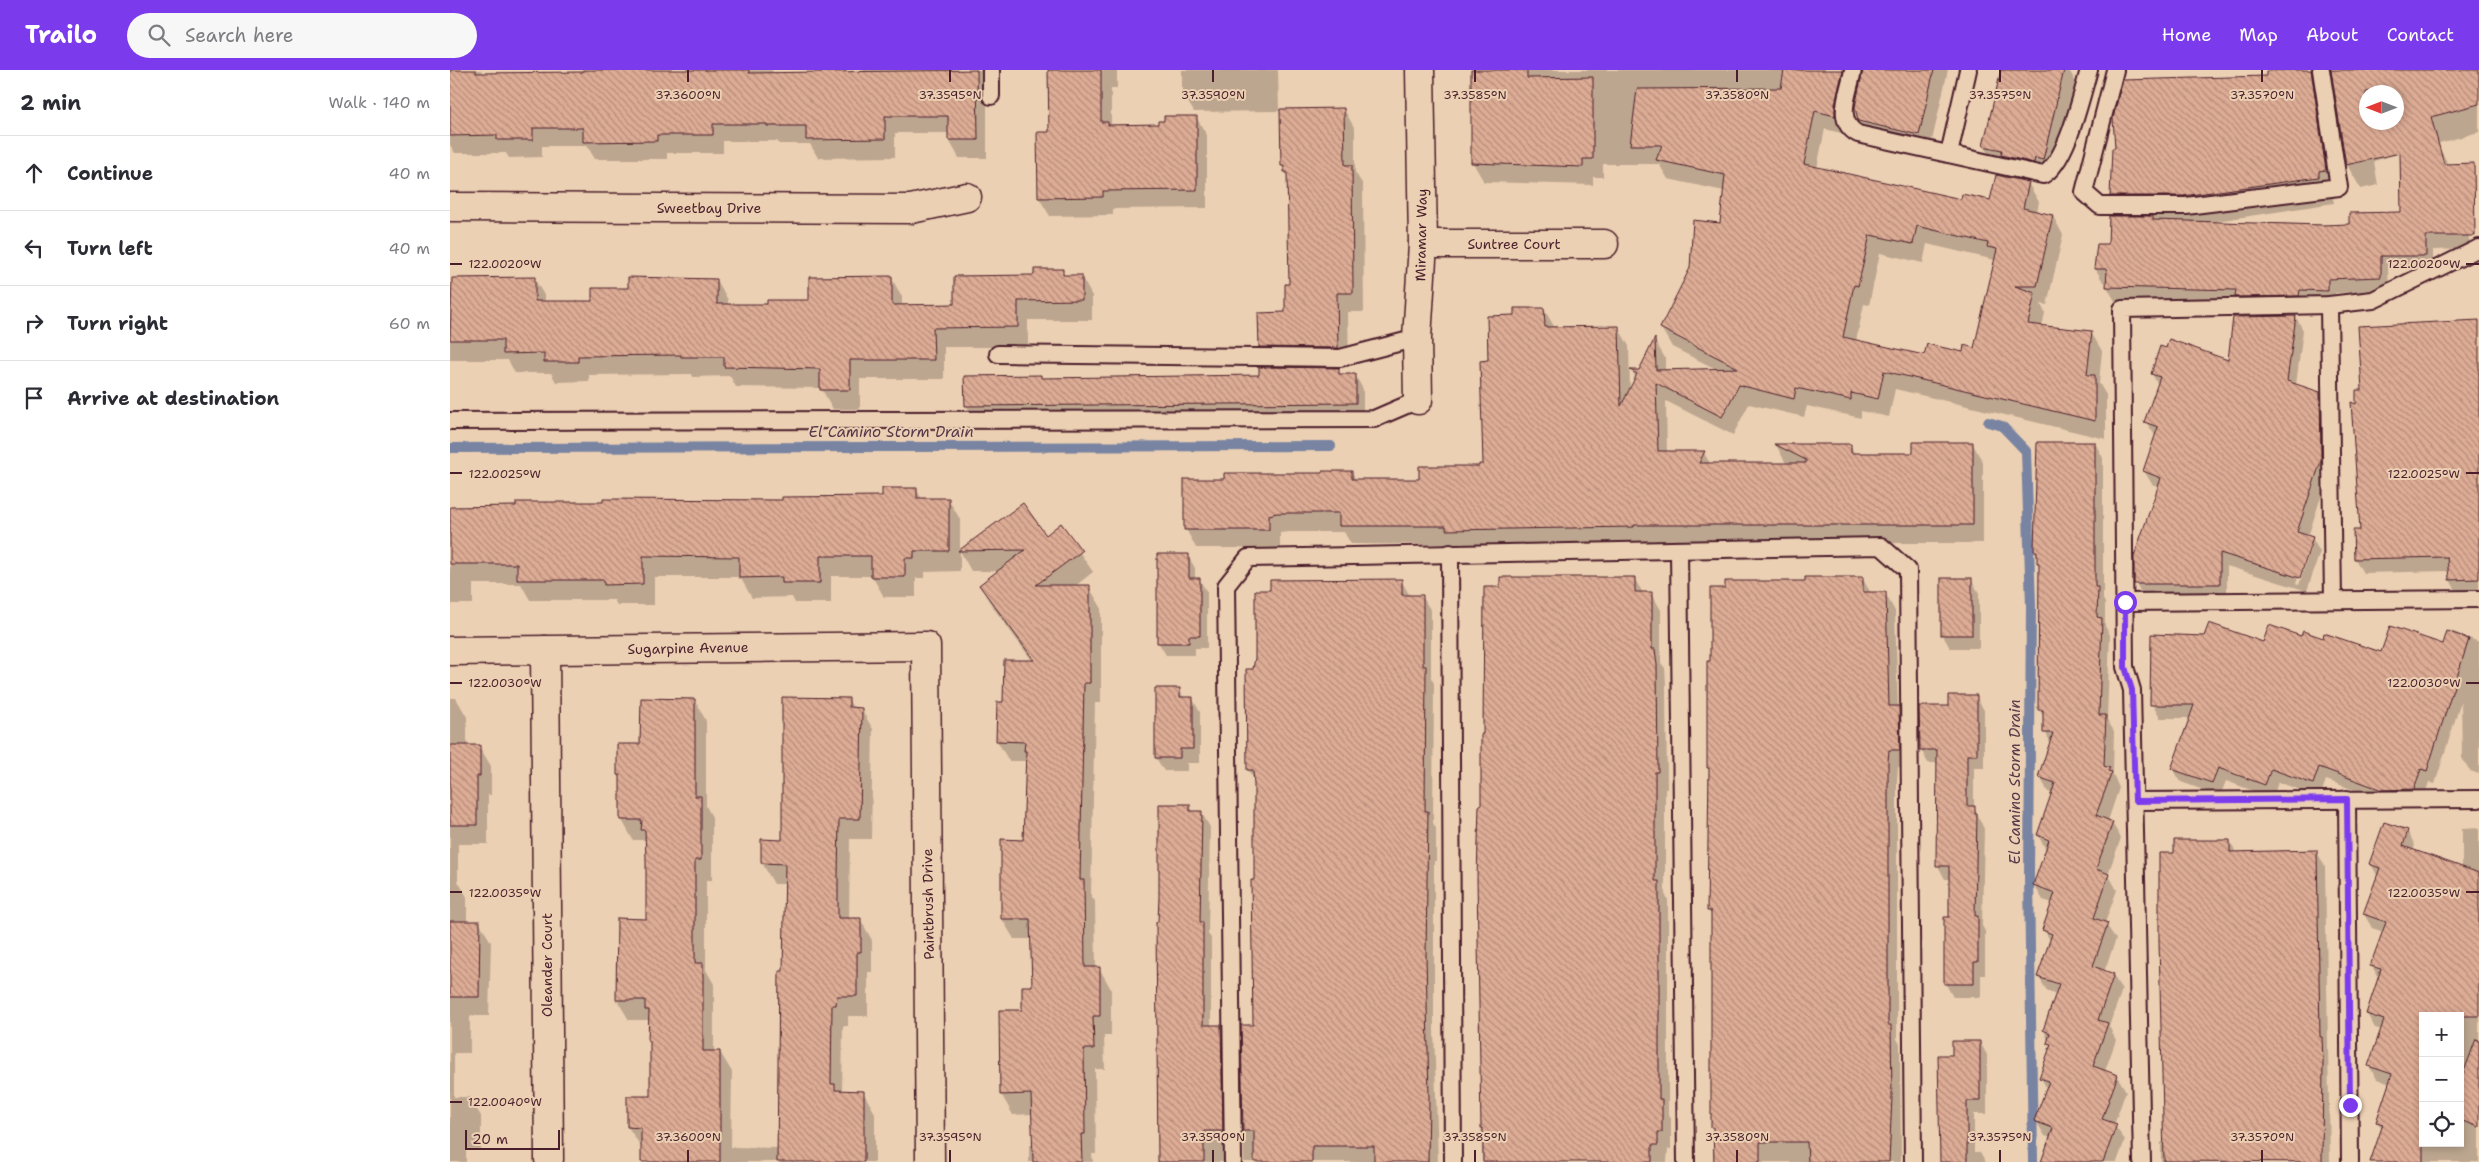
<!DOCTYPE html>
<meta charset="utf-8">
<style>
body{margin:0;font-family:"Shantell Sans",sans-serif;background:#f7f7f7;color:#2b2b33}
.controls{position:absolute;right:15px;bottom:15px;display:grid;overflow:hidden;border-radius:0px;box-shadow:0 2px 8px #0003}
.controls button{width:45px;height:45px;display:grid;place-items:center;padding:0;border:0;border-bottom:1px solid #e1e1e2;background:#fff;color:#2b2b33;font:25px sans-serif}
.compass{position:absolute;left:1909px;top:15px;width:45px;height:45px;border-radius:50%;background:#fff;box-shadow:0 2px 8px #0003;rotate:270deg}
.scale{position:absolute;left:15px;bottom:12px;width:95px;box-sizing:border-box;padding-left:5px;border:2px solid #4a1f2b;border-top:0;font-size:14px;line-height:18px;white-space:nowrap;color:#4a1f2b;-webkit-text-stroke:4px #ecd0b3;paint-order:stroke}
.stop{position:absolute;width:15px;height:15px;margin:-11px;border:4px solid #7c3aed;border-radius:50%;background:#fff}
.stop.end{background:#7c3aed;border-color:#fff;box-shadow:0 1px 5px #0008}
.list{margin:0;padding:0;list-style:none}
h2{display:flex;justify-content:space-between;align-items:center;height:65px;margin:0;padding:0 20px;font-size:21px}
h2 small{font-size:16px;font-weight:400;color:#7c7c81}
.list li{display:grid;grid-template-columns:32px 1fr auto;gap:15px;align-items:center;box-sizing:border-box;height:75px;padding:0 20px;border-top:1px solid #e1e1e2}
.list b{display:block;font-size:19px;white-space:nowrap}
.list em{font-size:16px;font-style:normal;color:#7c7c81}
.icon{flex:none;width:28px;height:28px;fill:none;stroke:currentColor;stroke-width:2;stroke-linecap:round;stroke-linejoin:round}
.map{position:relative;flex:none;width:2029px;height:1092px;overflow:hidden}
header{display:flex;align-items:center;gap:30px;box-sizing:border-box;height:70px;padding:0 25px;background:#7c3aed;color:#fff}
header strong{font-size:24px}
nav{display:flex;gap:28px;margin-inline-start:auto;font-size:18px}
.search{width:350px;height:45px;background:#f7f7f7;display:flex;align-items:center;gap:12px;box-sizing:border-box;padding:0 18px;border-radius:28px;color:#7c7c81;font-size:19px}
main{display:flex}
aside{flex:1;background:#fff}
.map>svg:first-child{display:block}
.shadow{fill:#0003;fill-rule:evenodd}
.lines{fill:none;stroke-linecap:round;stroke-linejoin:round}
.stream{stroke:#7884a2;stroke-width:10}
.building{fill:url(#building-back-hatch);stroke:#4a1f2b;fill-rule:evenodd}
.lane-casing{stroke:#4a1f2b;stroke-width:20}
.street-casing{stroke:#4a1f2b;stroke-width:31}
.lane{stroke:#ecd0b3;stroke-width:16}
.street{stroke:#ecd0b3;stroke-width:28}
.route{stroke:#7c3aed;stroke-width:6}
.ticks{fill:none;stroke:#4a1f2b;stroke-width:2}
.labels{text-anchor:middle;dominant-baseline:central;stroke-width:4;stroke-linejoin:round;paint-order:stroke}
.street-label{font-size:14px;fill:#4a1f2b;stroke:#ecd0b3}
.water-label{font-size:15px;font-style:italic;fill:#563849;stroke:#ecd0b3}
.ticks-label{font-size:12px;text-anchor:middle;fill:#4a1f2b;stroke:#ecd0b3;stroke-width:4;stroke-linejoin:round;paint-order:stroke}
</style>
<header>
<strong>Trailo</strong>
<div class="search"><svg class="icon" aria-label="search" viewBox="0 0 24 24"><circle cx="10" cy="10" r="6"/><path d="M15 15l6 6"/></svg>Search here</div>
<nav><a>Home</a><a>Map</a><a>About</a><a>Contact</a></nav>
</header>
<main>
<aside>
<h2>2 min<small>Walk · 140 m</small></h2>
<ul class="list">
<li><svg class="icon" aria-label="ahead" viewBox="0 0 24 24"><path d="M12 20V5M6 11l6-6 6 6"/></svg><div><b>Continue</b></div><em>40 m</em></li>
<li><svg class="icon" aria-label="left" viewBox="0 0 24 24"><path d="M17 20v-9H6M10 6l-5 5 5 5"/></svg><div><b>Turn left</b></div><em>40 m</em></li>
<li><svg class="icon" aria-label="right" viewBox="0 0 24 24"><path d="M7 20v-9h11M14 6l5 5-5 5"/></svg><div><b>Turn right</b></div><em>60 m</em></li>
<li><svg class="icon" aria-label="arrive" viewBox="0 0 24 24"><path d="M6 21V4h12l-3 4 3 4H6"/></svg><div><b>Arrive at destination</b></div></li>
</ul>
</aside>
<div class="map">
<svg width="2029" height="1092" viewBox="0 0 2029 1092">
<defs>
<pattern id="building-back-hatch" width="6" height="6" patternUnits="userSpaceOnUse" patternTransform="scale(1.25)"><rect width="6" height="6" fill="#ddac95"/><path d="M-1 5l2 2M0 0l6 6M5-1l2 2" fill="none" stroke="#b58b7a"/></pattern>
</defs>
<rect width="100%" height="100%" fill="#ecd0b3"/>
<filter id="ink" filterUnits="userSpaceOnUse"><feTurbulence type="fractalNoise" baseFrequency=".02" numOctaves="2"/><feDisplacementMap in="SourceGraphic" scale="10" xChannelSelector="R" yChannelSelector="G"/><feConvolveMatrix kernelMatrix="1 2 1 2 8 2 1 2 1" color-interpolation-filters="sRGB"/></filter>
<g filter="url(#ink)">
<g class="shadow">
<path d="M0,0H31L33,4H134V0H322L324,4L404,3V0H537V88H509L499,70V63H445V87L368,88L360,74H329L327,71H273V83H217V89H145L137,76H92V87L59,88L56,83H5L0,75Z"/>
<path d="M600,0H667V19H661V56L709,55L746,47L757,65V138L663,139V145L600,146L589,128L600,63Z"/>
<path d="M732,0H828L829,40L894,39L905,59V102L913,115L914,242H898L899,297H886L891,305H905L913,319V346L524,349L516,335L591,309L811,306L823,298L810,277L836,244L840,215L838,108L832,96L831,41L744,42L732,22Z"/>
<path d="M1022,0H1498L1479,84L1420,70L1409,51L1412,8L1403,17L1395,64L1375,59L1367,98L1512,131L1541,132L1578,113L1589,132L1587,142L1603,146L1613,165L1597,235L1591,234L1595,243L1592,257L1641,262L1652,281L1649,313L1656,325V369L1445,319L1439,347L1411,341V348L1357,336L1354,347L1299,334L1283,365L1216,331L1217,383H1254L1261,395H1337L1326,375H1400L1405,384H1465L1522,373L1533,392V473H1194L1008,479L1006,474H901L894,462H839L830,463V478H746L736,459L775,411L902,402L906,410H971L1034,395L1039,292L1065,246L1094,239L1105,258L1168,257L1179,276L1180,320L1186,308L1182,301H1190L1205,271L1215,288V301L1266,299L1222,277L1211,258L1271,154L1274,121L1218,109L1209,94H1153V107H1143V115L1034,112L1023,93ZM1477,174L1545,190L1525,279L1514,283L1475,286L1406,271L1414,234L1419,235L1430,183L1473,193Z"/>
<path d="M1552,0H1619L1627,14L1605,110L1546,96L1534,76Z"/>
<path d="M1883,0H2029V62L1982,75L1988,76L1996,90L2022,179L1983,180V199H1938L1939,221L1885,223V235L1665,231L1657,217V212H1653L1645,198L1674,147L1661,126L1817,8L1861,1L1876,27L1891,126L1883,128L1884,133L1760,152L1901,155L1952,143L1951,83L1924,91L1928,115L1911,119L1897,95ZM1916,22H1946V52H1916Z"/>
<path d="M612,201L615,206H631L642,226V250H578V277H494V309H410V339H383L371,318L286,317L280,306L243,307L242,304L139,305V311L106,312L101,303H65L58,290H0V225L84,208L95,227V233H143L179,219L267,210L278,230V235H318L360,231L441,207L452,227V236L506,235L585,207Z"/>
<path d="M1846,247L1853,260L1846,315L1869,323L1877,337L1878,405L1858,467L1862,468L1870,482L1857,521L1777,496V527H1693L1686,513L1709,417L1702,414L1694,401L1706,367L1696,352L1708,315L1702,304L1779,292ZM1858,477H1861L1849,515L1846,514Z"/>
<path d="M2029,251V523L2008,524L2000,510L1999,501L1913,503L1905,489L1904,461H1912L1907,335L1913,321Z"/>
<path d="M1588,373H1645L1653,388V529L1655,533V556L1660,565L1657,650L1664,661L1663,704L1669,718L1658,751L1662,753L1671,768L1658,804L1667,820L1655,853L1666,869L1654,902L1663,905L1672,920L1659,956L1666,970L1655,1001L1667,1006L1676,1021L1664,1055L1675,1070L1667,1092H1592L1601,1068L1595,1066L1586,1051L1597,1019L1591,1008L1601,978L1594,960L1607,925L1597,921L1588,906L1601,872L1594,860L1603,833L1593,830L1584,815L1596,780L1588,765L1602,723L1598,722L1590,707L1601,673L1595,662V649L1589,639L1590,497L1585,481Z"/>
<path d="M466,419L472,429H498L510,449V481L572,435L595,466L611,455L643,502L624,517H639L651,537V633H645L641,826L645,831L646,898H649L661,919V966H654L655,999H645L646,1084H642L643,1092H579V1075H584L583,1044L563,1045L551,1024L574,941L583,917L582,869H564L552,849L574,771L577,691H559L547,671L554,634L583,592L542,536L530,515L550,501H521L510,481V501L475,502V508H466V527H434L422,506H381V533H345L342,527L302,528L290,507H204V535H167L164,530H80L71,514H23V534H0V438L433,428Z"/>
<path d="M738,486L745,498V509H749L757,522V578H745V585H716L708,572Z"/>
<path d="M1184,508L1193,523H1201L1211,540V593L1215,598L1216,614L1217,719H1215V824L1218,830V1042L1221,1048V1079H1218L1217,1092H1032L1028,808L1035,665L1052,518Z"/>
<path d="M1412,508L1421,523H1435L1445,541L1448,638L1458,655L1459,697H1448L1447,710V969L1450,974L1451,1092H1263L1262,847L1258,840L1260,701L1258,697L1261,592L1356,512Z"/>
<path d="M1521,509L1529,523V578H1500L1492,564Z"/>
<path d="M951,510L960,526H972L981,541V608L984,613L983,753L986,758V791H984V958L988,1092H794L793,956H804L805,811V711L798,700V600H804Z"/>
<path d="M1999,560L2029,572V704L2020,701L2012,688L2011,631L1985,714L1979,712L1972,733H1941L1876,710L1870,727L1828,712L1823,728L1776,711L1770,726L1731,712L1723,699L1740,648H1710L1702,634L1814,574L1851,568L1873,570L1932,584L1993,576Z"/>
<path d="M729,619L734,628H742L750,642V693H737V701H714L706,688Z"/>
<path d="M1526,627L1534,640V698H1524V737L1534,759L1532,856L1535,861V905H1531V927H1503L1495,913L1501,848V809H1495L1488,796V693H1478L1471,680L1470,638H1499Z"/>
<path d="M0,628H6L17,647V676H29L41,696V725H38V774H8V811L17,827V852H29L41,872L39,946H20V983H4V1027H19L31,1046V1079H16V1092H0Z"/>
<path d="M398,629L404,639H411L423,659L421,769H400L399,849H410L422,870V902H418V946H398V956H393L392,1022H413L425,1043V1092H192V1078L178,1057L201,1027L200,950H179L167,930L198,850L196,770H183L172,750V711L168,705L191,676L245,630L256,651V736L262,747V810H256V900L264,914V982H270L282,1002L281,1077L329,1078L336,814H324L312,793L313,770L334,771Z"/>
<path d="M739,735L744,742H751L760,757L758,864L761,868V956H771L780,972L781,1092H708L709,853Z"/>
<path d="M2029,758V1092H1921L1932,1059L1927,1051L1940,1014L1927,1009L1919,996L1932,960L1925,958L1917,944L1929,909L1922,896L1934,862L1922,858L1914,844L1928,807L1921,794L1957,761L1965,775L1963,781L2012,798V759ZM1973,946H2010V1073H1973Z"/>
<path d="M1780,771L1786,783L1867,782L1875,796L1880,1092H1711V1072L1715,1073L1725,784Z"/>
<path d="M1530,972L1537,985V1044H1524V1082H1530L1536,1092H1490L1503,987Z"/>
</g>
<g class="lines">
<g class="stream">
<path d="M1538,352L1552,356L1576,381L1581,536L1579,806L1583,1092"/>
<path d="M0,378L881,376"/>
</g>
</g>
<g class="building">
<path d="M0,0H26V3L133,2V0H299V3L527,0L528,70H498V46H435V69L356,70V56H317V54H263V65H207V71L133,72V58H83V70H47V65L0,66Z"/>
<path d="M598,0H651V52H658V55L708,54V51H714V46H747V120L653,121V127L588,128L587,62H599Z"/>
<path d="M1021,0H1077V8L1143,7V89H1133V97L1021,93Z"/>
<path d="M1334,0H1393L1385,34V46L1365,41L1354,94L1511,129L1512,124L1540,130L1546,105L1579,112L1573,138L1603,145L1587,216H1565L1585,223L1578,254L1642,261L1637,305H1645V351L1434,301L1428,329L1401,323V330L1346,318L1344,329L1289,315L1272,347L1206,313L1208,381H1255L1249,393H1356V390L1324,374H1401V383H1463V372H1523V455H1184V457L996,460V456H889V443H827L819,445V460H734V409H774V403H872V401H902V409H969V396H1029V394H1033L1030,291L1038,290L1037,246L1064,245V238H1094L1095,257L1169,256L1171,336L1187,304L1180,300H1189L1205,268L1206,300L1288,298L1210,258L1240,198L1243,150L1270,153L1275,105L1206,90L1212,75H1180L1187,19L1331,18ZM1467,156L1538,173L1537,177L1547,179L1524,278L1514,275L1513,282L1477,274L1474,285L1393,267L1404,215L1408,216L1420,165L1463,174Z"/>
<path d="M1413,0H1484L1469,65L1408,51L1405,37Z"/>
<path d="M1551,0H1614L1593,90L1585,88L1584,93L1551,85L1552,80L1533,76Z"/>
<path d="M1842,0H1861L1876,100L1869,101V107L1733,126H1660L1662,78H1665L1663,48L1673,10L1816,6V1Z"/>
<path d="M1881,0H2029V34L1981,47L1994,94L2024,93L2025,166H1976V186H1931V207L1878,209V221L1850,220L1849,226L1785,227L1786,220L1656,217L1657,199H1644L1647,174H1658L1659,146H1703V150L1873,155L1899,154V143L1951,142L1950,83L1896,95ZM1916,22H1946V52H1916Z"/>
<path d="M894,38L895,95H902L903,223H887L888,278L809,277L808,243L835,242V214H839L837,102H834V96H831L830,39Z"/>
<path d="M584,199H613V205H632V230L568,231V257L483,258L484,290H400V320H370V299L274,297V287H231V285L128,286V292H94V283L53,284V270H0L2,208L85,207V231H142V218H178V207L267,209V234H317V230H359V207L442,206V235L504,234V206L584,205Z"/>
<path d="M1846,246L1837,311L1870,322L1871,391L1847,462L1863,467L1850,508L1770,483V514H1684V486L1711,408L1693,401L1708,357L1694,352L1710,307L1701,304L1710,276L1716,278L1719,269L1778,290L1783,247Z"/>
<path d="M2029,250V509L1999,510L1997,487L1904,489L1903,460H1910L1901,332L1906,334V320H1912L1908,256Z"/>
<path d="M809,297L889,298V304H906V333L515,336L514,306L591,305V308L809,305Z"/>
<path d="M1587,372H1645V517H1648L1647,547L1652,548L1649,645H1656L1654,696L1660,698L1658,701L1662,702L1646,745L1663,752L1646,799L1659,804L1644,848L1658,853L1643,896L1664,904L1648,950L1658,953L1643,996L1668,1005L1652,1049L1667,1054L1653,1092H1591L1603,1058L1584,1051L1599,1011L1589,1008L1601,974L1597,973L1600,963L1593,960L1609,914L1587,907L1602,864L1592,860L1605,823L1583,815L1599,770L1587,765L1605,713L1588,707L1603,663H1593V640H1588L1589,493H1587V481H1584Z"/>
<path d="M432,418H467V428H499V481H464V488H455V507H421V486H370V513H332V507L289,508V487L193,486V514L154,515V510H67V494H0V437L66,436V432H153V429L332,430V427L432,426Z"/>
<path d="M573,433L596,465L611,453L632,481L586,515H640V613H634L630,810H634L635,897H650V946H643L644,979H634L635,1064H631L632,1092H583L581,1024L550,1025L549,940H572V916H582L580,849H551V769L573,770L576,681H574L575,672L546,671L547,632H553L554,590H584L529,515L575,480L508,481Z"/>
<path d="M707,484H739V508H750V566H739V573H707Z"/>
<path d="M1050,507H1185V522H1202V579H1205L1207,595L1208,702H1205V811H1209V1029H1212V1062H1208V1075H1202V1092H1033V1058H1031L1027,808L1029,735H1031V664H1033L1034,517H1050Z"/>
<path d="M1355,507H1413V522H1436L1439,636H1449L1450,680H1439L1438,692V955H1441L1442,1027L1439,1092H1358L1357,1072H1310V1092H1264L1263,1057H1261V841H1257L1259,698H1257V591H1260V518H1275V511H1355Z"/>
<rect x="1491" y="508" width="31" height="57"/>
<path d="M952,509V525H973V596H976L975,741H978L976,885L979,1028L978,1092H924V1076H862V1092H804V1061H793L791,955H803L801,810H804V715L803,700H797L796,599H803L805,588V520H820V510Z"/>
<path d="M1759,553L1813,572L1819,555L1851,566L1853,561L1873,568L1874,563L1931,582L1940,556L1993,574L1997,561L2019,569L1977,701L1971,699L1964,719L1932,720L1869,697L1863,714L1821,699L1815,715L1768,698L1762,713L1721,699L1744,635H1700L1701,564L1754,566Z"/>
<path d="M705,618H730V627H743V679H730V688H705Z"/>
<path d="M1498,625H1527V685H1517V736H1525V744H1527L1525,846H1528V892H1524V914H1494V847H1499V796H1486L1487,680H1470L1469,636H1498Z"/>
<path d="M332,627L399,628V637L412,638L410,749H389L388,806V848H411V882H407V926H387L386,935H382L381,1014H385V1020L414,1021V1092H327L329,901H333L335,794L311,793V769L332,770Z"/>
<path d="M191,628L245,629V726H251V790H245V893H253V981H270V1092H191V1058L177,1057V1026H200V971H198L199,940H195V930H166L167,848L196,849V790L195,760H191L192,750H170V705H167V674H190Z"/>
<path d="M0,675H30V706H27V755H0Z"/>
<path d="M709,734H740V741H752L750,852H753V955H771L773,1061H754V1092H708L706,852H708L709,827Z"/>
<path d="M1934,752L1958,760L1953,776L2029,803V946H1973V1092H1920L1933,1054L1926,1052L1942,1004L1918,996L1934,950L1916,944L1931,899L1920,896L1936,852L1913,844L1930,798L1919,794Z"/>
<path d="M1724,770H1780V782L1867,780L1870,967H1872L1873,991L1872,1092L1714,1091L1709,871V783H1724Z"/>
<path d="M0,851H30L29,927H0Z"/>
<path d="M2026,969L2029,970V1057L2010,1050V1012Z"/>
<path d="M1502,971H1530V1031H1517V1092H1490L1488,985H1502Z"/>
</g>
<g class="lines">
<g class="lane-casing">
<g id="lane">
<path d="M541,0V26"/>
<path d="M1403,0C1399,23 1384,51 1408,64L1593,105C1617,92 1631,27 1639,0"/>
<path d="M1665,0L1634,122L1650,136H1736L1889,117L1871,0"/>
<path d="M1499,84L1518,0"/>
<path d="M1879,235L1883,530"/>
<path d="M548,284L890,288L967,268"/>
<path d="M0,351L924,349L968,330"/>
<path d="M1229,481L1236,1092"/>
<path d="M1000,483L1003,1092"/>
<path d="M1675,532L2029,529"/>
<path d="M1897,729L1900,1092"/>
<path d="M1685,731L2029,729"/>
<path d="M783,1092L776,516L798,488L1431,476L1458,500L1463,1092"/>
<path d="M1692,1092L1682,620L1675,597L1672,239L1879,235L1923,230L2029,178"/>
</g>
</g>
<g class="street-casing">
<g id="street">
<path d="M0,137L461,139L517,127"/>
<path d="M973,174H1154"/>
<path d="M968,330L967,268L973,174L970,0"/>
<path d="M95,580L99,1090"/>
<path d="M0,581L476,576L480,1092"/>
</g>
</g>
<use href="#lane" class="lane"/>
<use href="#street" class="street"/>
</g>
</g>
<g class="lines" filter="url(#ink)">
<path class="route" d="M1675,532V597L1682,620L1685,731L1897,729L1900,1035"/>
</g>
<path class="ticks" d="M238,0V12M500,0V12M763,0V12M1025,0V12M1287,0V12M1550,0V12M1812,0V12M0,194H12M2016,194H2029M0,403H12M2016,403H2029M0,613H12M2016,613H2029M0,822H12M2016,822H2029M0,1032H12M238,1080V1092M500,1080V1092M763,1080V1092M1025,1080V1092M1287,1080V1092M1550,1080V1092M1812,1080V1092"/>
<g class="labels">
<g class="street-label">
<text x="259" y="138">Sweetbay Drive</text>
<text transform="translate(971 165) rotate(-89)">Miramar Way</text>
<text x="1064" y="174">Suntree Court</text>
<text transform="translate(238 578) rotate(-1)">Sugarpine Avenue</text>
<text transform="translate(478 834) rotate(-91)">Paintbrush Drive</text>
<text transform="translate(97 895) rotate(-90)">Oleander Court</text>
</g>
<g class="water-label">
<text x="441" y="362">El Camino Storm Drain</text>
<text transform="translate(1565 712) rotate(-90)">El Camino Storm Drain</text>
</g>
</g>
<g class="ticks-label">
<text x="238" y="29">37.3600°N</text>
<text x="500" y="29">37.3595°N</text>
<text x="763" y="29">37.3590°N</text>
<text x="1025" y="29">37.3585°N</text>
<text x="1287" y="29">37.3580°N</text>
<text x="1550" y="29">37.3575°N</text>
<text x="1812" y="29">37.3570°N</text>
<text x="1974" y="198">122.0020°W</text>
<text x="55" y="198">122.0020°W</text>
<text x="1974" y="408">122.0025°W</text>
<text x="55" y="408">122.0025°W</text>
<text x="1974" y="617">122.0030°W</text>
<text x="55" y="617">122.0030°W</text>
<text x="1974" y="827">122.0035°W</text>
<text x="55" y="827">122.0035°W</text>
<text x="55" y="1036">122.0040°W</text>
<text x="238" y="1071">37.3600°N</text>
<text x="500" y="1071">37.3595°N</text>
<text x="763" y="1071">37.3590°N</text>
<text x="1025" y="1071">37.3585°N</text>
<text x="1287" y="1071">37.3580°N</text>
<text x="1550" y="1071">37.3575°N</text>
<text x="1812" y="1071">37.3570°N</text>
</g>
</svg>
<div class="controls">
<button>+</button>
<button>−</button>
<button><svg class="icon" aria-label="locate" viewBox="0 0 24 24"><circle cx="12" cy="12" r="6"/><path d="M12 2v4M12 18v4M2 12h4M18 12h4"/></svg></button>
</div>
<svg class="compass" viewBox="-18 -18 36 36"><path d="M0-13l5 13h-10z" fill="#e53935"/><path d="M0 13l5-13h-10z" fill="#7c7c81"/></svg>
<div class="scale">20 m</div>
<div class="stop" style="left:1675px;top:532px"></div>
<div class="stop end" style="left:1900px;top:1035px"></div>
</div>
</main>
